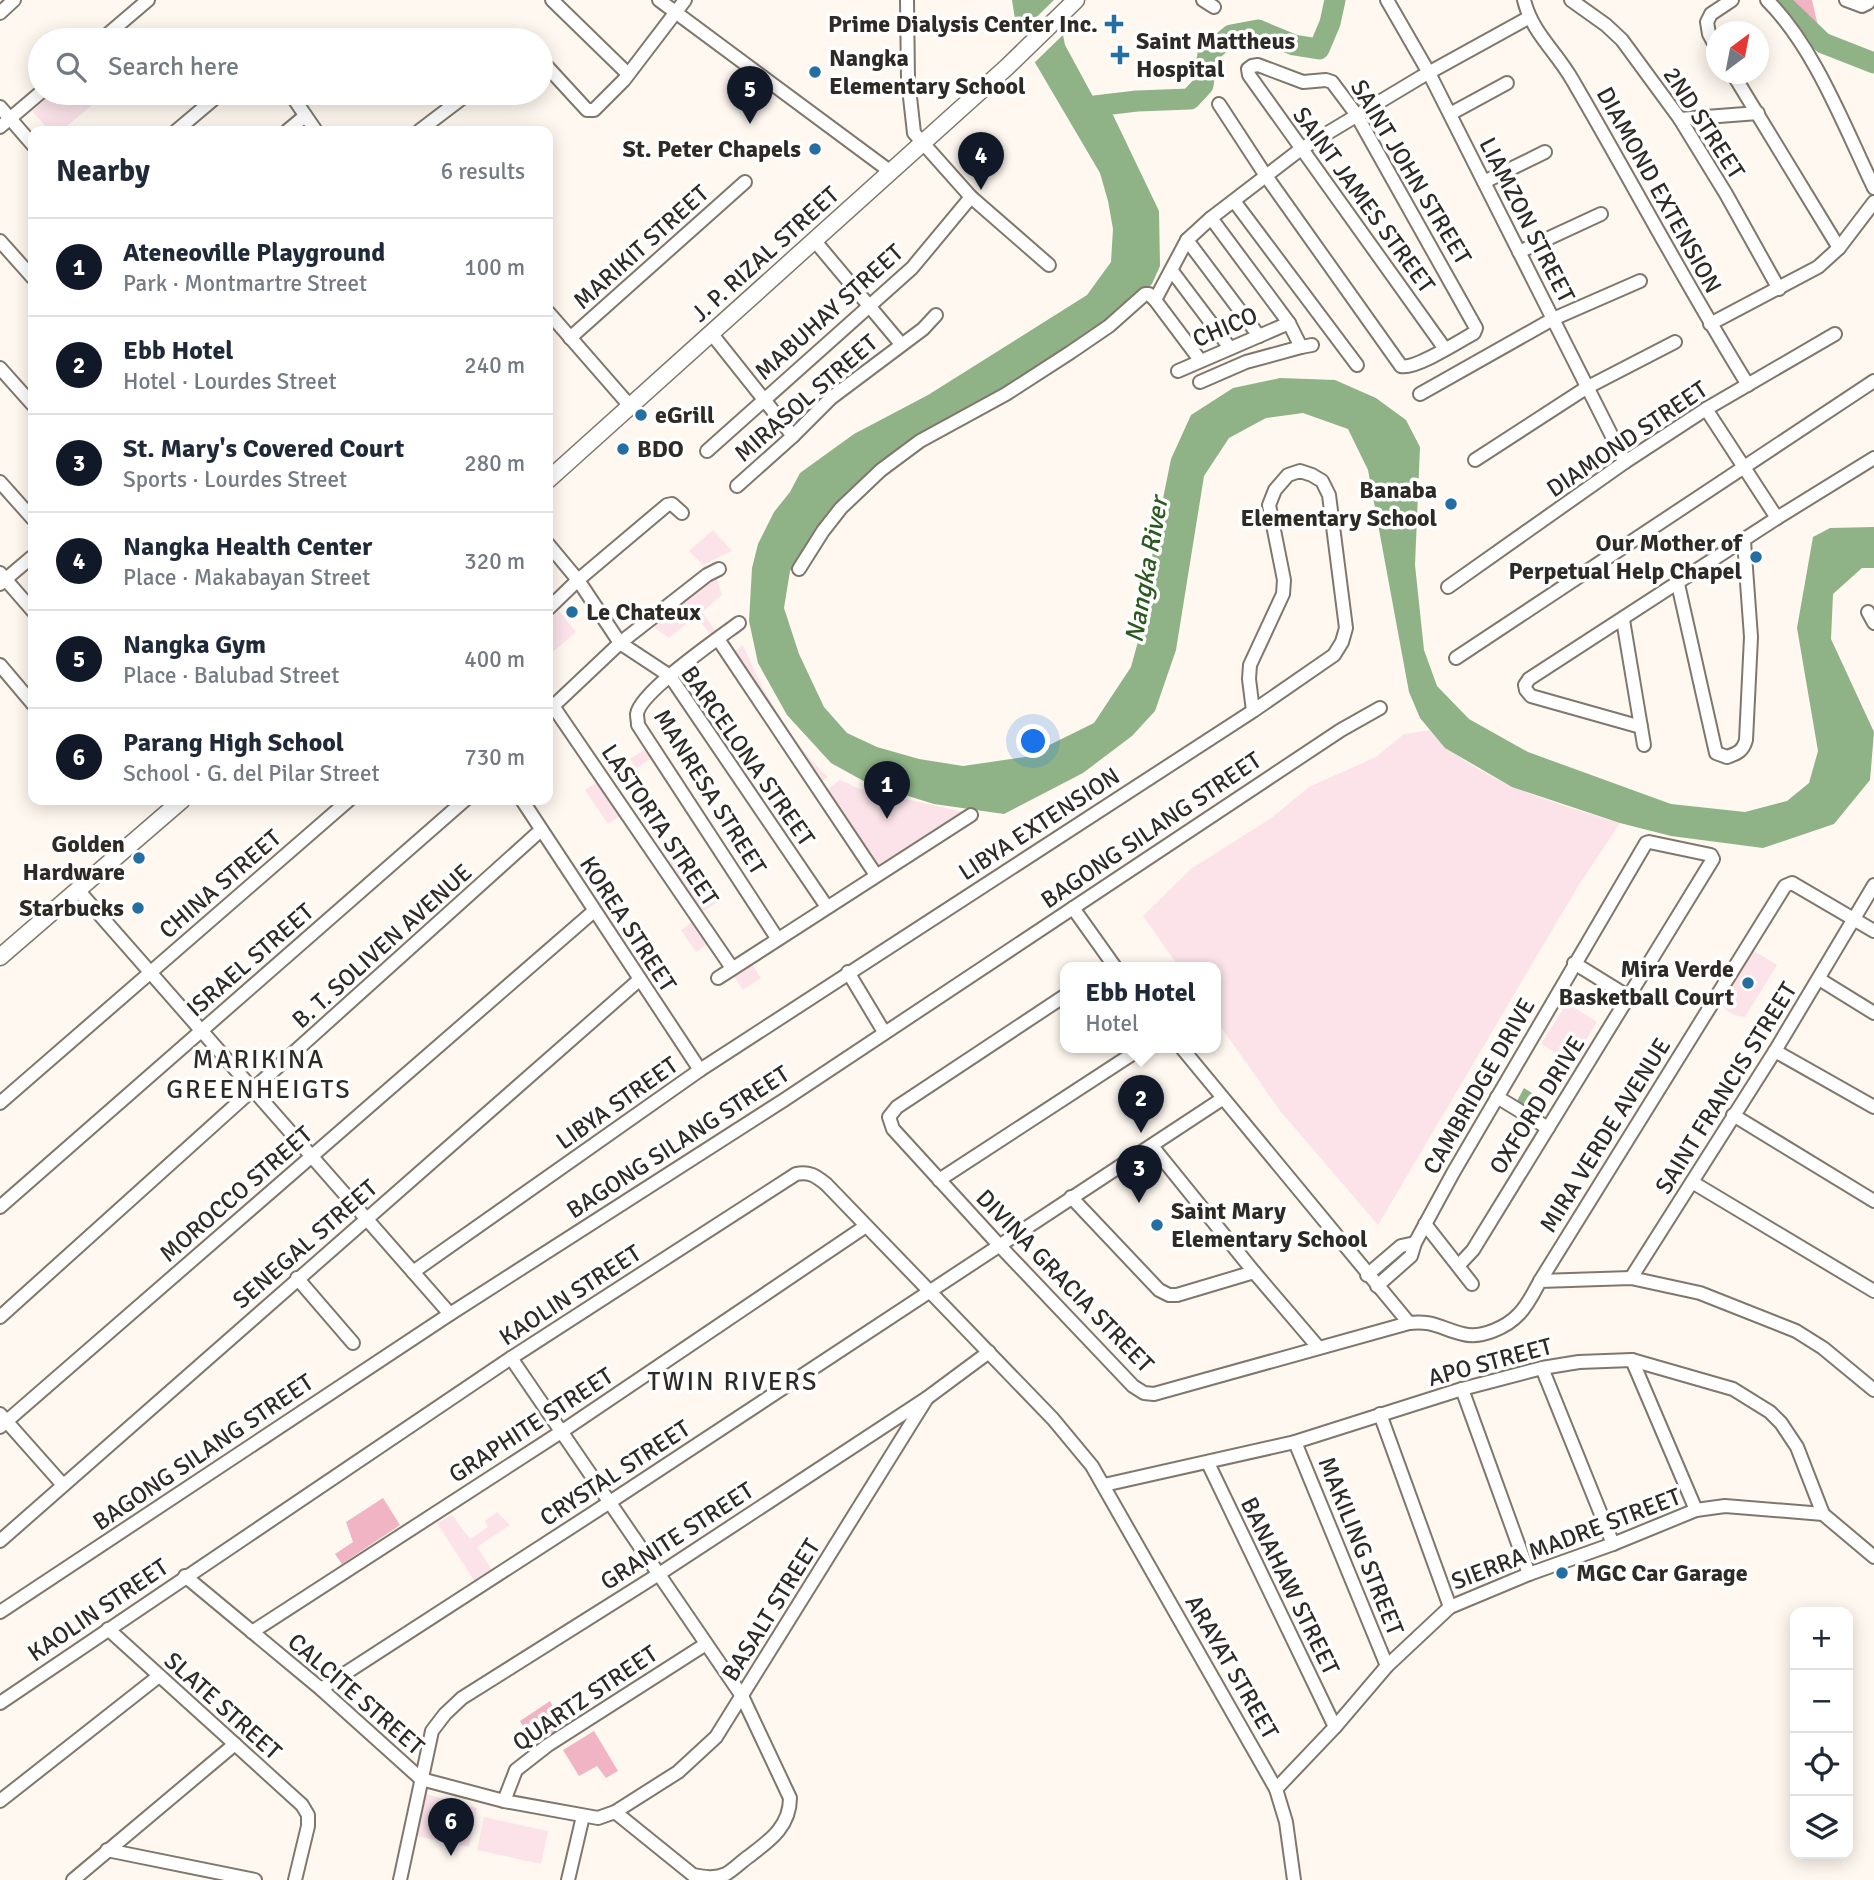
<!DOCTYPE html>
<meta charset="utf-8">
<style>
body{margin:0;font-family:Signika,sans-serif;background:#f2f2f3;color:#1f2937}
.controls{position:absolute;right:21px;bottom:21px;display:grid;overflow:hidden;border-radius:14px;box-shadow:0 4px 18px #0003}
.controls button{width:63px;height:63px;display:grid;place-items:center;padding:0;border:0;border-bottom:2px solid #e0e1e3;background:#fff;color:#1f2937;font:35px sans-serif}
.compass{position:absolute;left:1706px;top:21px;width:63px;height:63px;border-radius:50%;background:#fff;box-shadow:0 4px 18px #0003;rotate:32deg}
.you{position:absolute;left:1034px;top:742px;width:24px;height:24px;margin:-18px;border:5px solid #fff;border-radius:50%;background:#1a73e8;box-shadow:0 0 0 10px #1a73e833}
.badge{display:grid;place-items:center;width:46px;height:46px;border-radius:50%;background:#111827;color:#fff;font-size:23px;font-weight:700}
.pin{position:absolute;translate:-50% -58px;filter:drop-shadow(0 2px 4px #0008)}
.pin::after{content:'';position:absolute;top:37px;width:24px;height:21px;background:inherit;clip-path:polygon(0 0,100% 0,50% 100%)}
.popup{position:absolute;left:1060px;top:962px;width:161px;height:91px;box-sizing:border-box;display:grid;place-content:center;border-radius:14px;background:#fff;filter:drop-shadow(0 2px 5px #0005);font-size:23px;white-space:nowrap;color:#747a83}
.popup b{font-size:26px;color:#1f2937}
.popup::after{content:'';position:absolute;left:50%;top:100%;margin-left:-14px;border:14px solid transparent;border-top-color:#fff}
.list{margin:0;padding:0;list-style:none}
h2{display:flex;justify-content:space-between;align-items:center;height:91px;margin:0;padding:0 28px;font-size:30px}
h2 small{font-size:23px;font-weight:400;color:#747a83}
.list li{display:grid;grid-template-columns:46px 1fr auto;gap:21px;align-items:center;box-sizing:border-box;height:98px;padding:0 28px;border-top:2px solid #e0e1e3}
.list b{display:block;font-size:26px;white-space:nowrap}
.list p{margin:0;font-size:23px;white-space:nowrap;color:#747a83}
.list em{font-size:23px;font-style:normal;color:#747a83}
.icon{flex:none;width:38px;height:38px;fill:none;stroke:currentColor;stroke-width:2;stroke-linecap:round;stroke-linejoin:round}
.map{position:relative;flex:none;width:1874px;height:1880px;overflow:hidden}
.search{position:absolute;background:#fff;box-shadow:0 4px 18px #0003;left:28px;top:28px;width:525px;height:77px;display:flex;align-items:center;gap:18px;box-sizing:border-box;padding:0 24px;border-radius:38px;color:#747a83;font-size:26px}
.panel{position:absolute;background:#fff;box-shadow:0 4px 18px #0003;left:28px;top:126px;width:525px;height:679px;border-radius:14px}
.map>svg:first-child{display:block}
.green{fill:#fbe3e9}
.forest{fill:#f1b4c4}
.water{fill:#8fb387}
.pier{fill:#fef8f0}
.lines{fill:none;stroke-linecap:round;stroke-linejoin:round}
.river{stroke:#8fb387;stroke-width:21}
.minor-casing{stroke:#80776c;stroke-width:16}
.major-casing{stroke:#80776c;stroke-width:19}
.minor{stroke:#fff;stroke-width:12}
.major{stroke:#fff;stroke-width:16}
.poi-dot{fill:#246ea1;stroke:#fff;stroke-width:2.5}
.labels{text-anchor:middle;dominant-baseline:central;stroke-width:7;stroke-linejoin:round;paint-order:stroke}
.poi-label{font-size:24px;font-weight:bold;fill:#2e2a26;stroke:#fff;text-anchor:end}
.street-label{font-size:24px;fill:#2e2a26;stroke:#fff}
.water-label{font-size:26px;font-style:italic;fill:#2a591e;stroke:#fff}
.neighbourhood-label{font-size:26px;letter-spacing:2px;fill:#2e2a26;stroke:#fff}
</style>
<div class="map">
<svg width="1874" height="1880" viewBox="0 0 1874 1880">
<rect width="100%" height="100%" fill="#fef8f0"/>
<g class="green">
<path d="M53,93H102L104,95L61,131H50L32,111Z"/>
<path d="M713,530L732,551L703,565L689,551Z"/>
<path d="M716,576L722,595L702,612L715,630L710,634L696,616L669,638L651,625L708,578Z"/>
<path d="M559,611L576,632L548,656V621Z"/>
<path d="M743,645C763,692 790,742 828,777L820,783L735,651Z"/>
<path d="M1430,730C1473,781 1557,804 1620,823L1577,888L1378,1225L1281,1112L1216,1020V967H1179L1143,916L1192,868L1270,819L1309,787L1376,757L1404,734Z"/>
<path d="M646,749L652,758L636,769L630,759Z"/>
<path d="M840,780L860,789L969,813L876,868L824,792Z"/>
<path d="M599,781L622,815L608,824L585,790Z"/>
<path d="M688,848L722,899L701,913L667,862Z"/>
<path d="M693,921L709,943L696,952L681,930Z"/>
<path d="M1751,949L1777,965L1745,1017C1733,1016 1725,1011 1719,1001Z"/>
<path d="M751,963L761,978L743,990L733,975Z"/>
<path d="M1567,1003L1597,1022L1571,1063L1541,1044Z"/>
<path d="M497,1512L510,1525L477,1547L492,1570L475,1582L437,1523L452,1515L470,1539L488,1527L485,1521Z"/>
<path d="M426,1794L477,1808L469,1847L417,1836Z"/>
<path d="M484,1817L548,1831L541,1864L477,1850Z"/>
</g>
<g class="forest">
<path d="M1791,0H1812L1818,26Z"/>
<path d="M383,1498L400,1525L342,1564L335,1554L353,1542L346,1522Z"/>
<path d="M550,1701L565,1729L535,1746L520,1721Z"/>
<path d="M594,1731L618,1771L606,1778L597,1766L579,1776L563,1750Z"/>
</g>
<g class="water">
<path d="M1012,0H1056L1065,45L1097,104L1113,115L1159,211L1160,266L1152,284L1109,323L1035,380L897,452L805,546L790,571L784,608L799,654L824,707L847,733L877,747L919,759L963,766L1025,757L1094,723L1131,667L1147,609L1153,548L1171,459L1191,415L1233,388L1280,378L1335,380L1376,398L1406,420L1420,447L1415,565L1424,650L1437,686L1469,719L1528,752L1671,804L1745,812L1787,801L1809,783L1818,751L1797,628L1813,537L1830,528L1874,527V568H1862L1833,594L1831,639L1874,732L1870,780L1834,824L1763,848L1671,836L1620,823L1512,787L1445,748L1420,718L1409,692L1368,470L1348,429L1303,413L1266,418L1229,438L1204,476L1176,650L1155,711L1132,736L1083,773L1004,814L934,804L869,784L831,763L787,715L758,663L749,621L752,568L758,544L774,512L790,492L800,473L854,434L928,395L1087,295L1111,262L1113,229L1108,201L1100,173L1017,32Z"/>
<path d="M1524,1088L1543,1100L1536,1112L1517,1101Z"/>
</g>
<path class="pier" d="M1054,0H1060L1066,32L1032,65L1016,37Z"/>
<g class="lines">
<g class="river">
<path d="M1778,0L1823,43L1874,63"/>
<path d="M1078,108L1137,101L1190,99L1203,85L1208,54L1231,35L1258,30L1294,45L1319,49L1330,23L1335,0"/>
</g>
<g class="minor-casing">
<g id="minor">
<path d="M552,0L628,74"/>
<path d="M659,0L891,172"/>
<path d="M907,0L908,79L914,133L971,197L1049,265"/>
<path d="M1203,0L1214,7"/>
<path d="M1387,0L1429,73L1625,462"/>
<path d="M1524,0C1532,33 1557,52 1573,81C1632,182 1686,285 1748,385"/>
<path d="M1571,0L1606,25L1622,40L1680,119L1726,194L1779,289"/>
<path d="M1767,0C1815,48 1844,126 1874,188"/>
<path d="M1846,0L1862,6L1868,3L1870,0"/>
<path d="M0,13L14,0"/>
<path d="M101,40L148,0"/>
<path d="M1716,47L1709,34L1707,22L1711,14L1732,0"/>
<path d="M541,60L587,110H594L624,80L685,0"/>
<path d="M1733,74L1839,248"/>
<path d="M290,93L316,131"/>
<path d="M1219,104L1266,176L1401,366C1414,370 1460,341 1474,333L1476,328L1356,114L1332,82L1326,80L1303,82L1258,65L1252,66L1248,69L1249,75L1445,349"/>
<path d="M0,107L33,145"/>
<path d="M1450,114L1507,83"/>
<path d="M1680,119L1758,113"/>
<path d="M0,127L40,93"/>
<path d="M176,131L221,93"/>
<path d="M287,131L305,116"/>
<path d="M419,131L469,93"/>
<path d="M1484,182L1545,152"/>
<path d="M1234,201L1357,365"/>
<path d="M1211,218L1289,323L1301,347L1312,345"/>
<path d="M814,240L901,344"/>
<path d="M1187,240L1259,336"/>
<path d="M0,241L33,278"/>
<path d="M1519,252L1601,214"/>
<path d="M1172,271L1230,348"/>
<path d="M1155,300L1187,240L1211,218L1301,149L1421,77L1528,18"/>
<path d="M548,312L630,406"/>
<path d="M1710,324L1818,267L1839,248L1874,202"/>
<path d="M711,333L793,436"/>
<path d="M570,338L745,182"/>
<path d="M0,368L33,405"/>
<path d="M1178,371L1289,323"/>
<path d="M1200,382L1246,362L1301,347"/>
<path d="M1420,394L1553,319L1640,281"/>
<path d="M1706,409L1777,518"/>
<path d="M707,451L912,268L971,197"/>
<path d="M1475,460L1586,388L1675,342"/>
<path d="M0,482L33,519"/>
<path d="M737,486L793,436L831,398L923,329L936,315"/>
<path d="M548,544L578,580L620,643L670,676L827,907"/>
<path d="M799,569L823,531L841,508L881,470L920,441L1006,394L1071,352L1109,326L1145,294H1149L1155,300L1200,360"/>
<path d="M0,573L33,611"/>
<path d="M0,584L33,556"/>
<path d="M1678,584L1716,753L1727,757C1738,753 1743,751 1746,740L1751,637L1744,541"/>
<path d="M1448,587L1625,462L1706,409L1835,334"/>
<path d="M548,609L578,580L667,505L672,504L682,513"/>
<path d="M1868,612L1874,623"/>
<path d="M1623,620L1644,745"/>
<path d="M739,623C719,638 640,692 637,714C637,718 638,721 638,725L777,938"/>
<path d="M718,639L876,875"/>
<path d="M1456,658L1874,381"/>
<path d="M0,665L33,704"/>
<path d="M553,706L732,968"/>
<path d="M548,711L620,643L707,575L719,569"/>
<path d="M1641,727L1531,696L1526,690L1525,685L1529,679L1777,518L1874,458"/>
<path d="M522,800L700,1070"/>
<path d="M78,890L450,1314"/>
<path d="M1073,908L1115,967"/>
<path d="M1574,963L1629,997"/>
<path d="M848,972L884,1032"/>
<path d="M718,978L971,815"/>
<path d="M1819,979L1874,1013"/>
<path d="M1066,995L897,1107L889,1117L893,1129L999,1245L1133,1386L1144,1393L1154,1394L1409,1323C1433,1320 1442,1329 1463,1334C1481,1339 1507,1327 1519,1314C1528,1305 1534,1292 1540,1281L1631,1278L1700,1293L1796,1331L1823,1348L1874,1390"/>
<path d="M1181,1047L1409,1323"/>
<path d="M1775,1051L1874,1107"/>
<path d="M1497,1097L1548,1128"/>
<path d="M0,1103L349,800"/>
<path d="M1733,1115L1874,1201"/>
<path d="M1152,1146L1254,1272L1318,1347"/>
<path d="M939,1180L1143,1047"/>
<path d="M1692,1182L1874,1291"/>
<path d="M1071,1197L1159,1290L1169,1295H1177L1254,1272"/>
<path d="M0,1207L465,800"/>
<path d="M1425,1224L1472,1284"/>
<path d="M413,1272L700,1070L1253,711L1334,655L1342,642L1346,628L1329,495L1322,481L1312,475L1300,471L1288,475L1275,490L1269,505L1284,580L1283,594L1250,665L1249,679L1253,711"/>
<path d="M1367,1275L1401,1246L1415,1243"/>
<path d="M297,1278L353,1343"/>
<path d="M1631,1278L1775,1051L1874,885"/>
<path d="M1540,1281L1785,886L1792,883L1874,931"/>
<path d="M1377,1286L1411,1256L1415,1243L1453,1173L1646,843L1649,842L1711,855L1713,859L1473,1250L1459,1265"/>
<path d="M0,1317L541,830"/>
<path d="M511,1358L742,1696L790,1798C790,1827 769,1841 748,1857C741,1862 733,1870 726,1874C715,1879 704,1877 693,1875L615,1812"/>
<path d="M1632,1360L1696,1510"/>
<path d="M1542,1368L1613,1544"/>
<path d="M1462,1389L1529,1574"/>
<path d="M0,1414L63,1485"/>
<path d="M1380,1414L1450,1607"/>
<path d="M0,1427L594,911"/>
<path d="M1295,1442L1387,1666"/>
<path d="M1208,1463L1335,1727"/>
<path d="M1104,1485L1295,1442L1462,1389L1542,1368L1579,1362L1632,1360L1733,1389L1770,1412L1781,1423L1797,1447L1823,1514L1874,1557"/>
<path d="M0,1541L639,980"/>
<path d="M185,1576L321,1689L421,1779L504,1801L598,1818L615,1812L678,1772L716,1737L927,1398"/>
<path d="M0,1612L450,1314L784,1100L1341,730L1380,708"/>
<path d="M108,1629L302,1805L308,1815V1826L295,1880"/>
<path d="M252,1632L561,1432L866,1226"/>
<path d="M321,1689L610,1502L1222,1099"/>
<path d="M0,1703L511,1358L796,1174C809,1171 816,1176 826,1184L1053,1419L1092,1466L1276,1789L1286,1822L1294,1880"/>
<path d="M1276,1789L1335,1727L1387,1666L1450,1607L1529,1574L1613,1544L1696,1510L1725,1506L1823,1514"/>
<path d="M0,1801L159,1676"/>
<path d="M504,1801L516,1770L548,1745L706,1644"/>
<path d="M107,1850L255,1880"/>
<path d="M73,1880L235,1744"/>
<path d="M400,1880L432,1731L445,1714L462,1698L659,1574L927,1398L989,1352"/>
<path d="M568,1880L583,1816"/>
</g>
</g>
<g class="major-casing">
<g id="major">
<path d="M548,480L1007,67L1076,0"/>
<path d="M0,957L182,800"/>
</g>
</g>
<use href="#minor" class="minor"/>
<use href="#major" class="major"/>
</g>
<g class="poi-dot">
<path d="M1110.5 13.5h7v7h7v7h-7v7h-7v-7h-7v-7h7z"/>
<path d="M1116.5 44.5h7v7h7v7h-7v7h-7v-7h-7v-7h7z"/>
<circle cx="815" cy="72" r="7"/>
<circle cx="815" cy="149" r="7"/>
<circle cx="641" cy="415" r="7"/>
<circle cx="623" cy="449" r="7"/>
<circle cx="1451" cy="504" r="7"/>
<circle cx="1756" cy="557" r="7"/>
<circle cx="572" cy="612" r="7"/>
<circle cx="139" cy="858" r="7"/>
<circle cx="138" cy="908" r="7"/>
<circle cx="1748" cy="983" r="7"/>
<circle cx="1157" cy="1225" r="7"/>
<circle cx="1562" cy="1573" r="7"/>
</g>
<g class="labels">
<g class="poi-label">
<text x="1098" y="24">Prime Dialysis Center Inc.</text>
<text x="1136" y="41" text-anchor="start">Saint Mattheus<tspan x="1136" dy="28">Hospital</tspan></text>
<text x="829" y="58" text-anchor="start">Nangka<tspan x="829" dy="28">Elementary School</tspan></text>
<text x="801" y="149">St. Peter Chapels</text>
<text x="655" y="415" text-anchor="start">eGrill</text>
<text x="637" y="449" text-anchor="start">BDO</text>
<text x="1437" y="490">Banaba<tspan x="1437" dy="28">Elementary School</tspan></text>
<text x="1742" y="543">Our Mother of<tspan x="1742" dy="28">Perpetual Help Chapel</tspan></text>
<text x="586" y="612" text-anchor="start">Le Chateux</text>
<text x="125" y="844">Golden<tspan x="125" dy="28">Hardware</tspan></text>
<text x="124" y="908">Starbucks</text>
<text x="1734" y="969">Mira Verde<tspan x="1734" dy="28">Basketball Court</tspan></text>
<text x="1171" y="1211" text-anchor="start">Saint Mary<tspan x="1171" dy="28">Elementary School</tspan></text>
<text x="1576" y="1573" text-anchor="start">MGC Car Garage</text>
</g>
<g class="street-label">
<text transform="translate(1704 123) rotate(57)">2ND STREET</text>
<text transform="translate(1411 172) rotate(59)">SAINT JOHN STREET</text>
<text transform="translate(1659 190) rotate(61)">DIAMOND EXTENSION</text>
<text transform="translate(1364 200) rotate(54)">SAINT JAMES STREET</text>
<text transform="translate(1527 220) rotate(63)">LIAMZON STREET</text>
<text transform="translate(641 247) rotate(-42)">MARIKIT STREET</text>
<text transform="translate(765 254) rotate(-42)">J. P. RIZAL STREET</text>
<text transform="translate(829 312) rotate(-42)">MABUHAY STREET</text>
<text transform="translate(1225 327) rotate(-23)">CHICO</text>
<text transform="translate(806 398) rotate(-41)">MIRASOL STREET</text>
<text transform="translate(1627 439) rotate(-34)">DIAMOND STREET</text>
<text transform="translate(748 756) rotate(55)">BARCELONA STREET</text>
<text transform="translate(710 792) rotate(58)">MANRESA STREET</text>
<text transform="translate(1039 824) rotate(-33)">LIBYA EXTENSION</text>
<text transform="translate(660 825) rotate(56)">LASTORTA STREET</text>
<text transform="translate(1151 830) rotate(-34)">BAGONG SILANG STREET</text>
<text transform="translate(220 884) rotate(-41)">CHINA STREET</text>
<text transform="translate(628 924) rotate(57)">KOREA STREET</text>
<text transform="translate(382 946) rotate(-42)">B. T. SOLIVEN AVENUE</text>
<text transform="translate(250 960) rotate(-41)">ISRAEL STREET</text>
<text transform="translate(1479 1086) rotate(-60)">CAMBRIDGE DRIVE</text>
<text transform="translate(1726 1088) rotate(-58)">SAINT FRANCIS STREET</text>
<text transform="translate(617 1103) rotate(-35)">LIBYA STREET</text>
<text transform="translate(1537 1105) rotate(-58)">OXFORD DRIVE</text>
<text transform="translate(1605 1135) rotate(-58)">MIRA VERDE AVENUE</text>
<text transform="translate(678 1142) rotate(-33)">BAGONG SILANG STREET</text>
<text transform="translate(236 1194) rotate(-41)">MOROCCO STREET</text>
<text transform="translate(305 1244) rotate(-41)">SENEGAL STREET</text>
<text transform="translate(1065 1281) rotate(46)">DIVINA GRACIA STREET</text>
<text transform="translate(570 1295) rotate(-33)">KAOLIN STREET</text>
<text transform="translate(1490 1362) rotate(-15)">APO STREET</text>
<text transform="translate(531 1425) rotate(-33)">GRAPHITE STREET</text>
<text transform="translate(203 1452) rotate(-34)">BAGONG SILANG STREET</text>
<text transform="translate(615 1473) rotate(-33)">CRYSTAL STREET</text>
<text transform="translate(677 1536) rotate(-33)">GRANITE STREET</text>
<text transform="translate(1566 1539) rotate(-21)">SIERRA MADRE STREET</text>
<text transform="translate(1361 1546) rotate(68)">MAKILING STREET</text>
<text transform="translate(1290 1586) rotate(64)">BANAHAW STREET</text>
<text transform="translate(98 1610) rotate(-34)">KAOLIN STREET</text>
<text transform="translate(771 1610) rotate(-58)">BASALT STREET</text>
<text transform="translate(1232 1667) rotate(60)">ARAYAT STREET</text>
<text transform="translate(356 1694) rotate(41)">CALCITE STREET</text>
<text transform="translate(585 1698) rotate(-34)">QUARTZ STREET</text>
<text transform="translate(223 1706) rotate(42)">SLATE STREET</text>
</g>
<g class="water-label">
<text transform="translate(1147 570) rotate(-80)">Nangka River</text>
</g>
<g class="neighbourhood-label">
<text x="259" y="1060">MARIKINA<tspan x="259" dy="30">GREENHEIGTS</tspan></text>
<text x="733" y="1382">TWIN RIVERS</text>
</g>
</g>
</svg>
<div class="controls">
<button>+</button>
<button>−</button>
<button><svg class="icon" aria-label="locate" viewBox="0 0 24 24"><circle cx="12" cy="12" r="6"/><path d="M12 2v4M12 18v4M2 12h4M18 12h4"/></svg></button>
<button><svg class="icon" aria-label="layers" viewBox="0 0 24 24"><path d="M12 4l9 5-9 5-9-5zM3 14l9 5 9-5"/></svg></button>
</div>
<svg class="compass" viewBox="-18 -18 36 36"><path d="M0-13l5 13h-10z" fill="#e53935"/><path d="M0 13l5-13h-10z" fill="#747a83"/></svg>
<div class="you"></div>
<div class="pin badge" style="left:887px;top:819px">1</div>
<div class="pin badge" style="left:1141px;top:1133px">2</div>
<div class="popup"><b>Ebb Hotel</b>Hotel</div>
<div class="pin badge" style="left:1139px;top:1203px">3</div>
<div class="pin badge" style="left:981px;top:190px">4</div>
<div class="pin badge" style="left:750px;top:124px">5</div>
<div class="pin badge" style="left:451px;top:1856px">6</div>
<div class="search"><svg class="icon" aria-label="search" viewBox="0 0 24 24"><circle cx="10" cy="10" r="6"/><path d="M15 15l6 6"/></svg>Search here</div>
<section class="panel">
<h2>Nearby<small>6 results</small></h2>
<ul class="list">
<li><span class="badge">1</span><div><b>Ateneoville Playground</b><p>Park · Montmartre Street</p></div><em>100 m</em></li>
<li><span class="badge">2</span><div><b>Ebb Hotel</b><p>Hotel · Lourdes Street</p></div><em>240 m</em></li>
<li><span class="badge">3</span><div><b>St. Mary's Covered Court</b><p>Sports · Lourdes Street</p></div><em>280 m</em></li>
<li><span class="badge">4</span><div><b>Nangka Health Center</b><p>Place · Makabayan Street</p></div><em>320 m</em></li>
<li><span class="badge">5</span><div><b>Nangka Gym</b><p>Place · Balubad Street</p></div><em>400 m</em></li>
<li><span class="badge">6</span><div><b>Parang High School</b><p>School · G. del Pilar Street</p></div><em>730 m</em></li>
</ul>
</section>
</div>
